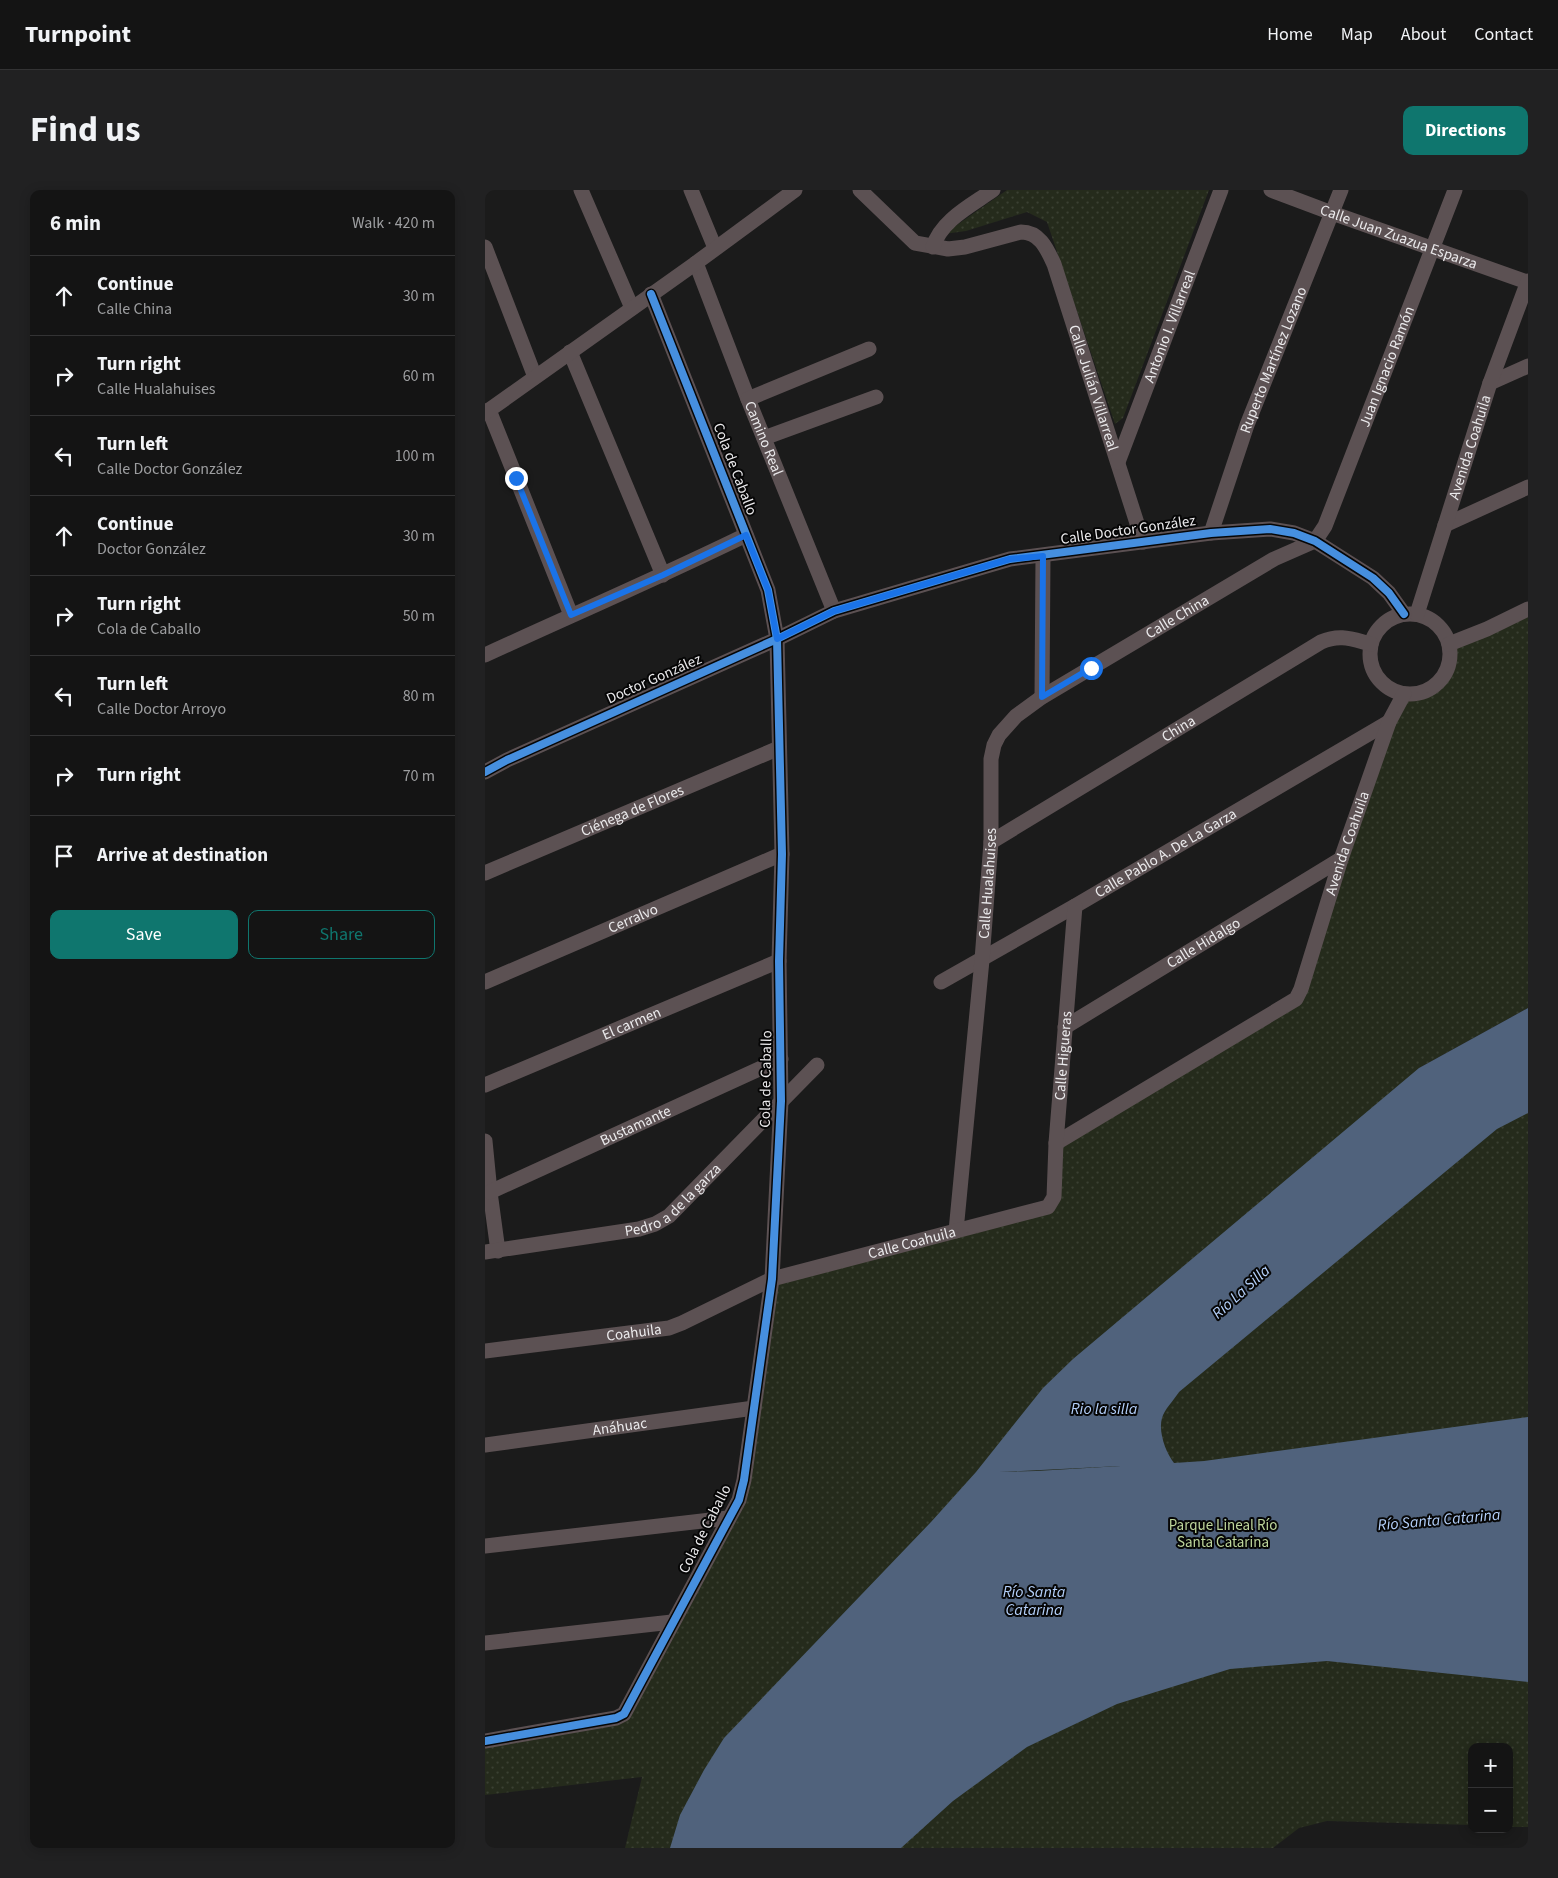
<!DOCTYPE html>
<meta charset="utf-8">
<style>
body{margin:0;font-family:"Source Sans 3",sans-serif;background:#212122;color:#f1f3f6}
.controls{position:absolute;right:15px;bottom:15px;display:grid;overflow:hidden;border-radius:10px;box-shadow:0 2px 12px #0003}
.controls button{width:45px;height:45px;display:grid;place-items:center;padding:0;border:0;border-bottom:1px solid #333334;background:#141414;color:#f1f3f6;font:25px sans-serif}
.stop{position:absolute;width:15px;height:15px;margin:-11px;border:4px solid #1a73e8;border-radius:50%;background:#fff}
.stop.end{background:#1a73e8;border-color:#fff;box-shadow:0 1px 5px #0008}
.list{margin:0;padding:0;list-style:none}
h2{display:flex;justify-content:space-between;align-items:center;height:65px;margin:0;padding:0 20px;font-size:21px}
h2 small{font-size:16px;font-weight:400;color:#9d9ea0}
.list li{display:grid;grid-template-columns:32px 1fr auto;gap:15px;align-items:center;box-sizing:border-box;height:80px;padding:0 20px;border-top:1px solid #333334}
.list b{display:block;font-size:19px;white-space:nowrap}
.list p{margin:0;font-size:16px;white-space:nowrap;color:#9d9ea0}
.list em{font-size:16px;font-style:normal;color:#9d9ea0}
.actions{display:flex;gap:10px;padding:15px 20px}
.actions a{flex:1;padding:11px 0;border:1px solid #0f766e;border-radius:10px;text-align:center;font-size:18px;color:#0f766e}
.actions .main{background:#0f766e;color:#fff}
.icon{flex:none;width:28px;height:28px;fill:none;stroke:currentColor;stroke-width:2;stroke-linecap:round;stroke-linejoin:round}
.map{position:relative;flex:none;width:1043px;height:1658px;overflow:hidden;border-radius:10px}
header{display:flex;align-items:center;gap:30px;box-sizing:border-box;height:70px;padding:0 25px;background:#141414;border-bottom:1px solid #333334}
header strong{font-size:24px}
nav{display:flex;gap:28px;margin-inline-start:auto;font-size:18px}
.intro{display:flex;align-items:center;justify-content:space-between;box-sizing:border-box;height:120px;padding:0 30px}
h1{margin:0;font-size:35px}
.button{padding:12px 22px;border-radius:10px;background:#0f766e;color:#fff;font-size:18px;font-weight:700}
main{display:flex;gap:30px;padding:0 30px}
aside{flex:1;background:#141414;border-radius:10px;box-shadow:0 2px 12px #0003}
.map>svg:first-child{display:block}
.grass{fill:url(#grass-dots)}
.water{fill:#50627c;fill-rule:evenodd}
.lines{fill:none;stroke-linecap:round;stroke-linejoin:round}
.minor{stroke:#5c5153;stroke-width:15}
.cycleway-casing{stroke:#060606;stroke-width:11}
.cycleway{stroke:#468fdf;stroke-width:8}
.route{stroke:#1a73e8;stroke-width:6}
.labels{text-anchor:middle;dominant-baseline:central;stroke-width:4;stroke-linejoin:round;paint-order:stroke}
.street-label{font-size:15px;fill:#ebeaec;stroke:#060606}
.park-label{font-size:15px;fill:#bed69c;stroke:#060606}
.water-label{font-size:16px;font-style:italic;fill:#b4d0fa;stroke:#060606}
</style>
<header>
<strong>Turnpoint</strong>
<nav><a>Home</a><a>Map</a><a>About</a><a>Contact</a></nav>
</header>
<div class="intro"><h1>Find us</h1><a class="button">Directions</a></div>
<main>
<aside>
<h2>6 min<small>Walk · 420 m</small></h2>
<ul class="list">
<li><svg class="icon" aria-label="ahead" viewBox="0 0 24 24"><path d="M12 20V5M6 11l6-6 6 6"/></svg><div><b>Continue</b><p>Calle China</p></div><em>30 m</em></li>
<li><svg class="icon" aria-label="right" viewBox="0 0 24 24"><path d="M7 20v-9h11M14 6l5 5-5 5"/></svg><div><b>Turn right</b><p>Calle Hualahuises</p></div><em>60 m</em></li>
<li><svg class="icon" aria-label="left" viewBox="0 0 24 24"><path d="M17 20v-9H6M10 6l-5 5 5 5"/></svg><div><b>Turn left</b><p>Calle Doctor González</p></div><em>100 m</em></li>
<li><svg class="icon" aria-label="ahead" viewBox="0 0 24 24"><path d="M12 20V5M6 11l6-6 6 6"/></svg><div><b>Continue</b><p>Doctor González</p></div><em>30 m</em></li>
<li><svg class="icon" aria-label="right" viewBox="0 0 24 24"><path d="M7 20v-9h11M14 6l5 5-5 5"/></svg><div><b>Turn right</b><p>Cola de Caballo</p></div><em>50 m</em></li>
<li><svg class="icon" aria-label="left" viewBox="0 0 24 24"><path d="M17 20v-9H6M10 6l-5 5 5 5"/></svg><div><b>Turn left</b><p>Calle Doctor Arroyo</p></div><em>80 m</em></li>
<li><svg class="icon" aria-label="right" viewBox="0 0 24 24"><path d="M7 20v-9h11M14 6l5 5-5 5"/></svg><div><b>Turn right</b></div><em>70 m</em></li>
<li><svg class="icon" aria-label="arrive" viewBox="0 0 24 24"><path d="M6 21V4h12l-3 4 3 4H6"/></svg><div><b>Arrive at destination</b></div></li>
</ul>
<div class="actions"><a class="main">Save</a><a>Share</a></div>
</aside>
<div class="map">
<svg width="1043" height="1658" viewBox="0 0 1043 1658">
<defs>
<pattern id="grass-dots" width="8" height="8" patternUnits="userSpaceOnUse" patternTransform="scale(1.25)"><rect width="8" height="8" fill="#252b1c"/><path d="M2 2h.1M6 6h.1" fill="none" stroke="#3a4032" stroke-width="1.8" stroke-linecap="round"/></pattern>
</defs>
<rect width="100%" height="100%" fill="#1b1b1b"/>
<g class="grass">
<path d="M522,0H724L638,228L630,234L562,32L542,22L481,41L459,44Z"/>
<path d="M1043,419V818L934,878L1043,908V1637H1024V1557H987V1635L842,1631L814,1638L788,1658H140L157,1587L0,1605V1551L131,1528L254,1310L287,1089L563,1017L571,953L807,813L919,504C948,502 962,490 965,460Z"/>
</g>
<path class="water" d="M1043,818V923L1012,939L694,1202C689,1210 679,1220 677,1228C673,1242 681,1263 689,1273L719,1271L1043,1227V1492L842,1471L745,1479L632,1514L542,1557L468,1611L416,1658H185L195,1625L219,1580L239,1548L446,1332L491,1282L558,1198L588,1169L934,878ZM636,1276L551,1281L514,1282Z"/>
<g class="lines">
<g class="minor">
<path d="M96,0L147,118"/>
<path d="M206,0L230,58"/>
<path id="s1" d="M375,0L430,53L463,59L480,57L536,42C555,42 562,59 569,74L658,352"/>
<path id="s2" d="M786,0L847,23L1042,92"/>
<path d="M0,57L50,187"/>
<path d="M448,57C456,30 487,15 508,0"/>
<path id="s3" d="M211,73L263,209L349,421"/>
<path d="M85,162L178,385"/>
<path d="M1005,193L1043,176"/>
<path d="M263,209L384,159"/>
<path d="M4,220L86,425"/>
<path d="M0,223L211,73L310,0"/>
<path d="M279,248L391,207"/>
<path id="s4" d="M633,272L736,0"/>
<path d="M960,335L1043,297"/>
<path id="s5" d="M726,343L762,235L856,0"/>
<path id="s6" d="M830,351L840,336L970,0"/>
<circle cx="925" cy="464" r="40"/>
<path id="s7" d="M932,424L1005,193L1043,91"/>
<path d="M964,454L1002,439L1043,419"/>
<path d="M0,465C87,425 175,387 261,345"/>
<path d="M557,507L558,366"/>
<path d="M0,582L22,570L292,449L349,421L525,369L726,343L785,339L809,343L830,351L888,388L904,403L919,424"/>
<path id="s8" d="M506,652L836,452C855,444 866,449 886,454"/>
<path id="s9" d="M0,683L294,558"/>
<path id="s10" d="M0,792L297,664"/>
<path id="s11" d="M456,792L590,716L904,532"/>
<path id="s12" d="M580,837L856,669"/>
<path id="s13" d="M0,895L294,771"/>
<path d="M0,951L5,1002L13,1061"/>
<path id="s14" d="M571,953L811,809L816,799L856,669L904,532L919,504"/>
<path id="s15" d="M5,1002L296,869"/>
<path id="s16" d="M471,1041L497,770L506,652V569L509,555L514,545L531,526L557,507L789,369L830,351"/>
<path id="s17" d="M0,1062L154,1039L170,1034L184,1026L332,875"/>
<path id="s18" d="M0,1161L184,1138L197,1133L287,1089L563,1017L569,1007L571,953L590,716"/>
<path id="s19" d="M0,1255L269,1218"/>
<path d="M0,1356L243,1328"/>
<path d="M0,1453L187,1432"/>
<path d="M0,1551L131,1528L139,1524L254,1310L259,1290L287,1089L296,911L294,771L297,664L292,449L283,400L166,104"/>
</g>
<g class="cycleway-casing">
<g id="cycleway">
<path d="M0,582L22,570L292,449L349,421L525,369L726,343L785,339L809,343L830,351L888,388L904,403L919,424"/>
<path d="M0,1551L131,1528L139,1524L254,1310L259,1290L287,1089L296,911L294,771L297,664L292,449L283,400L166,104"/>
</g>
</g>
<use href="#cycleway" class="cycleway"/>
</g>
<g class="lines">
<path class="route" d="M31,288L86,425L178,385L261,345L283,400L292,449L349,421L525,369L558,366L557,507L606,478"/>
</g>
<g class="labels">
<g class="street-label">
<text stroke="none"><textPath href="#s2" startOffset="136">Calle Juan Zuazua Esparza</textPath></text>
<text stroke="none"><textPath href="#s4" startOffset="145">Antonio I. Villarreal</textPath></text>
<text stroke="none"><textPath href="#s5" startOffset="184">Ruperto Martínez Lozano</textPath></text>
<text stroke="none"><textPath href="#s6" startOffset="189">Juan Ignacio Ramón</textPath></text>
<text stroke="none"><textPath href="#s1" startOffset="364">Calle Julián Villarreal</textPath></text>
<text stroke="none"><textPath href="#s3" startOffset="188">Camino Real</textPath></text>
<text stroke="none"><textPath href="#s7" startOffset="175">Avenida Coahuila</textPath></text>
<text transform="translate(250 279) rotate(69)">Cola de Caballo</text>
<text transform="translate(643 340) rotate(-8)">Calle Doctor González</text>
<text stroke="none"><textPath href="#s16" startOffset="714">Calle China</textPath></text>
<text transform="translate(169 489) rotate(-24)">Doctor González</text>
<text stroke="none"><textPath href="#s8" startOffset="219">China</textPath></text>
<text stroke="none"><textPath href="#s9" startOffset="160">Ciénega de Flores</textPath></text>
<text stroke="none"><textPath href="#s14" startOffset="444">Avenida Coahuila</textPath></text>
<text stroke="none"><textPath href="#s11" startOffset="259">Calle Pablo A. De La Garza</textPath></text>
<text stroke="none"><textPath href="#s16" startOffset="349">Calle Hualahuises</textPath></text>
<text stroke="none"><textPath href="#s10" startOffset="161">Cerralvo</textPath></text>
<text stroke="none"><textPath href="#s12" startOffset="162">Calle Hidalgo</textPath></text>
<text stroke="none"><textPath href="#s13" startOffset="159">El carmen</textPath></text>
<text stroke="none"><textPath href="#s18" startOffset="738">Calle Higueras</textPath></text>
<text transform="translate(281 889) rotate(-89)">Cola de Caballo</text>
<text stroke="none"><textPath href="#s15" startOffset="160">Bustamante</textPath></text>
<text stroke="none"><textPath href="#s17" startOffset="200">Pedro a de la garza</textPath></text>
<text stroke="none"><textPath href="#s18" startOffset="444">Calle Coahuila</textPath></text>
<text stroke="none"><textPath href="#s18" startOffset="150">Coahuila</textPath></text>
<text stroke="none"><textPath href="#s19" startOffset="136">Anáhuac</textPath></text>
<text transform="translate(220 1339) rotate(-63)">Cola de Caballo</text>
</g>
<g class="park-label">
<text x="738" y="1335">Parque Lineal Río<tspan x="738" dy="17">Santa Catarina</tspan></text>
</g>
<g class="water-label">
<text transform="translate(756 1102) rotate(-42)">Río La Silla</text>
<text x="619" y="1219">Rio la silla</text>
<text transform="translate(954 1330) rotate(-5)">Río Santa Catarina</text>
<text x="549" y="1402">Río Santa<tspan x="549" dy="18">Catarina</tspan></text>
</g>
</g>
</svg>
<div class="controls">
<button>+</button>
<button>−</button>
</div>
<div class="stop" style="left:606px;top:478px"></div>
<div class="stop end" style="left:31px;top:288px"></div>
</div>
</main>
